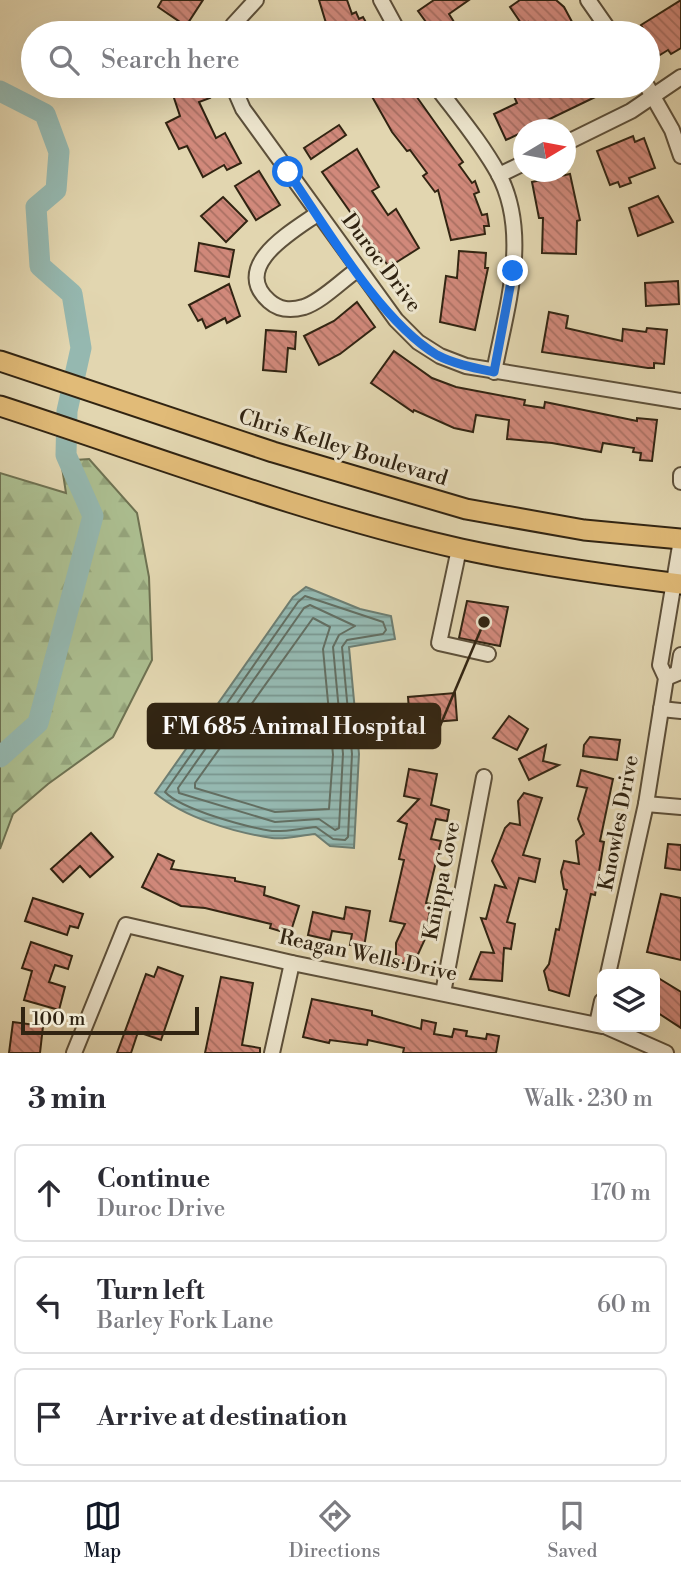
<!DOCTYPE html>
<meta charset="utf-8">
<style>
body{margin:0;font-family:"Libre Bodoni",serif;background:#f7f7f7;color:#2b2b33}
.controls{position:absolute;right:21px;bottom:21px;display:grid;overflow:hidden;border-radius:10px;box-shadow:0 7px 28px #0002}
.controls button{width:63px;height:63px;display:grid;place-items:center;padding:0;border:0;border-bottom:2px solid #e1e1e2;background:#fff;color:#2b2b33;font:35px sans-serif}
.compass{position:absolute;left:513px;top:119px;width:63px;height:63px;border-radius:50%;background:#fff;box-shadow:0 7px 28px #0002;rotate:80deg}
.scale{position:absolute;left:21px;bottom:18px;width:178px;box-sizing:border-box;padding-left:7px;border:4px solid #312412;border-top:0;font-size:19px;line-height:24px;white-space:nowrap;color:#312412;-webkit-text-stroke:5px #ece4cc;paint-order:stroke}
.stop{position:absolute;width:21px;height:21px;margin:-16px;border:5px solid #1a73e8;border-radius:50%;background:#fff}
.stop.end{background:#1a73e8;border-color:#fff;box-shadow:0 2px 7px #0008}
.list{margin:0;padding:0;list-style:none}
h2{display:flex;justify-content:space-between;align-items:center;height:91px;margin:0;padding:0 28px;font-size:30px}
h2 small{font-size:23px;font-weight:400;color:#7c7c81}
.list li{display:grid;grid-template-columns:46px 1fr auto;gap:21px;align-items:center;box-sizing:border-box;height:98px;margin:0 14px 14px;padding:0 14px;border:2px solid #e1e1e2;border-radius:10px}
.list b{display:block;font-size:26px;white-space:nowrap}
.list p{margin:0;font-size:23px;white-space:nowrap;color:#7c7c81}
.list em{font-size:23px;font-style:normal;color:#7c7c81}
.icon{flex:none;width:38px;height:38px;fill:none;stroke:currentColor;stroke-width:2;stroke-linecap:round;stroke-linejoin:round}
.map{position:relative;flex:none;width:681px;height:1053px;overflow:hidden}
.search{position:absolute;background:#fff;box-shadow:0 7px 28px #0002;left:21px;right:21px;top:21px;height:77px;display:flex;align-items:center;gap:18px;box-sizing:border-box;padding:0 24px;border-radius:38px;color:#7c7c81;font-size:26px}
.sheet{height:427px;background:#fff}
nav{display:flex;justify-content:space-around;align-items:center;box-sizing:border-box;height:98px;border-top:2px solid #e1e1e2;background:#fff;font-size:19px;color:#7c7c81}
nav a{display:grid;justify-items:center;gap:4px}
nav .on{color:#111827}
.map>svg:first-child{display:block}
.forest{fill:url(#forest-firs);stroke:#6e7252;stroke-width:2}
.water{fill:url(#water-rules);stroke:#6d7d71;stroke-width:2}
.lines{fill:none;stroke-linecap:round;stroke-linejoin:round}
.shore{stroke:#636e61;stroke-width:2}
.river{stroke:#95b8b0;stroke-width:21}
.building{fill:url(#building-back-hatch);stroke:#312412;stroke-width:2}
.minor-casing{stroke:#5d503a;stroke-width:18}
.major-casing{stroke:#312412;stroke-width:23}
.minor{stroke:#ece4cc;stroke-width:14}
.major{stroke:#e1bb78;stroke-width:19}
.route{stroke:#1a73e8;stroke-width:9}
.labels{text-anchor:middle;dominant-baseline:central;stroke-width:6;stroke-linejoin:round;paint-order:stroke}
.street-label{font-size:21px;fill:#312412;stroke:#ece4cc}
.leader{fill:none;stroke:#312412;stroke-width:2.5}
.callout-dot{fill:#312412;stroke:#ece4cc;stroke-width:2.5}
.callout{fill:#312412;stroke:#312412;stroke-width:2.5}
.callout-label{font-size:23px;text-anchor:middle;font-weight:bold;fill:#fff}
</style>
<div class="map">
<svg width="681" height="1053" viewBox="0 0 681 1053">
<defs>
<pattern id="forest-firs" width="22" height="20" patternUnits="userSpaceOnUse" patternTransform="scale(1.75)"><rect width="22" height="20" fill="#acbf91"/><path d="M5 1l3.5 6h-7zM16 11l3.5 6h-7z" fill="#94a47c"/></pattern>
<pattern id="water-rules" width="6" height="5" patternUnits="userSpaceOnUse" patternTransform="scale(1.75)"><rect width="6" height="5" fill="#95b8b0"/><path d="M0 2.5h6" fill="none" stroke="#7a958e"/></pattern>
<pattern id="building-back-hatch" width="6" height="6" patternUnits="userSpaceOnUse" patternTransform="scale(1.75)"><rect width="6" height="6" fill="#d1897b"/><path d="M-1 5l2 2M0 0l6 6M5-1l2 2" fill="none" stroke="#aa7063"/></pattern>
</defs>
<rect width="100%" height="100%" fill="#e2d6b0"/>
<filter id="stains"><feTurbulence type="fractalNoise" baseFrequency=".00286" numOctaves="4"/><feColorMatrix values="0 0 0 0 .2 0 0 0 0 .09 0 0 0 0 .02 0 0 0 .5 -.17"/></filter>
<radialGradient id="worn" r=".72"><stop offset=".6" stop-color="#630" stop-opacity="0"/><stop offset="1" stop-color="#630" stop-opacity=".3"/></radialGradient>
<path class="forest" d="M89,459L137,513L149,577L152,660L113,737L48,784L13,814L0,849V473L66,493L61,461Z"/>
<path class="water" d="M306,587L360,609L391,616L395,639L349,647L359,754L354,848L330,846L315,834C302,835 285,840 272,838C233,832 185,818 155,793L293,597Z"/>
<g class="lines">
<g class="shore">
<path d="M305,596L383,622L386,630L383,634L347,640L342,647L352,754L348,837L345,840L333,839L316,827C302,828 286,832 272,831C247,827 182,810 165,792L298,602Z"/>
<path d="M310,605L355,626L339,635L333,647L343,754L339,828L335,830L319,819L275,822L179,793L178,788L304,608Z"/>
<path d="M313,618L330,627L323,649L333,755L329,809L275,812L195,788V783Z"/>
</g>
<path class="river" d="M0,91L45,114L59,152L56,190L36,207L40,266L72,294L81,348L67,411L66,455L93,516L38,723L0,757"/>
</g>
<g class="building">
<path d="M162,0H203L186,26L158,7Z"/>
<path d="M319,0H347L352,14L356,12L359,19L363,17L372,33H329Z"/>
<path d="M434,0H469L449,14L461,33H434L418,11Z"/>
<path d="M520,0H556L564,7L578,33H535L528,22L523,26L510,7Z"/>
<path d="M681,0V48L671,54L668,50L660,55L641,25Z"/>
<path d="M170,86H206L210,98L199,102L216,138L225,133L241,163L227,170L224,165L203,177L187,146L179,149L166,123L180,116Z"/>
<path d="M366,86H406L411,95L414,93L463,162L459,165L472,183L475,181L479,192L474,194L482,215L487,214L489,226H484L485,234L451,240L438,190L435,192L423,176L427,173L410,150L407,151L392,132Z"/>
<path d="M534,86H557L559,89L566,86H618L506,140L494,114L517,103L513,94Z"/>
<path d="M339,125L346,135L311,159L304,148Z"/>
<path d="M633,136L635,142L644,138L655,168L629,178L631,183L620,187L618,182L610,185L597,151Z"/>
<path d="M357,149L379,187L372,191L388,215L396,209L419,248L389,267L322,172Z"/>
<path d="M259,171L280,205L256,220L235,186Z"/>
<path d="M570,174L580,220L577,221L576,254L542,253L543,218H539L532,182Z"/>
<path d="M658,196L673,222L638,236L629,208Z"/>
<path d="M223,197L247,221L226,242L201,216Z"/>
<path d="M199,243L234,250L229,277L195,271Z"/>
<path d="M459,251L486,253L485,268H488L475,330L440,322L446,276L457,278Z"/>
<path d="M678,281L679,304L646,306L645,283Z"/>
<path d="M229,284L240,316L227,323L225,318L206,328L202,319L198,321L189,305Z"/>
<path d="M357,302L375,327L340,354L319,365L304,336L334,321Z"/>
<path d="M549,312L568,316L566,328L622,341L623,329L646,332L647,328L667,330L664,364L654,363V368H648L542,352Z"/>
<path d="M266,330L296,332L295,349L288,348L286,372L263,370Z"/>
<path d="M394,351L432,378L456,387L525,400L524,405L544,408L545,402L637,421V418L657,420L652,461L640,460L641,453L633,452L634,448L603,443L601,452L552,443L507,439L509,420L476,415L473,432L454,428L414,410L413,412L371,383Z"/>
<path d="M467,601L508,607L500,646L459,638Z"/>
<path d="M455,693L457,720L410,724L408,697Z"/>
<path d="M509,716L528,729L517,750L493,738Z"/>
<path d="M590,737L620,740L617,760L583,756L584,745Z"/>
<path d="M546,745L543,761L559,765L529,780L519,759Z"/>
<path d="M409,769L437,774L431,805L449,810L447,821L436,819L431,839L441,841L426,903L431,904L425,939L414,963H396V943L405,924L390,921L404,860L399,859L407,824L398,821L419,799L404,796Z"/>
<path d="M581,770L613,779L600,841L604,842L595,895L591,894L569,996L549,990L544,971L549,964L556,929L559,930L567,890L564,889L561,872L564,861L579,864L576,841L584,834L578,819L587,788L577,786Z"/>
<path d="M524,793L542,798L523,855L540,859L535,882L519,878L507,922L515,924L511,949L504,948L502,981L470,979L481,952L494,953L481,918L486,919L495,885L506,888L492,861L505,828L510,823L520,825L518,801Z"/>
<path d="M91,833L113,857L90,877L80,866L63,882L51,869Z"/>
<path d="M668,844L681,845V870L665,868Z"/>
<path d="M158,854L174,861L171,869L235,878V881L265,887L264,895L299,906L290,934L270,928L271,924L205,908L181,906L142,887Z"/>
<path d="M661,894L681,898V960L647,952Z"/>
<path d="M33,898L83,914L78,928L70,926L67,935L25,921Z"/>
<path d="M346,907L370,911L364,947L350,945L352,934L332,931L330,940L308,935L313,912L344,919Z"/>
<path d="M31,942L72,956L68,969L55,965L49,982L65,987L59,1010L24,1000L32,971L22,968Z"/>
<path d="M158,967L183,976L161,1040L138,1032L131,1053H117L146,974L154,977Z"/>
<path d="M655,976L681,992V1028L655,1011Z"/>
<path d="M221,977L253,983L242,1045L260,1048V1053H205Z"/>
<path d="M312,999L372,1011V1015L421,1029L422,1020L436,1023L434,1034L452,1037L454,1029L467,1031L466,1036L486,1039L487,1034L499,1036L496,1053H403L404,1048L368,1040L367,1045L330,1040L329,1043L303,1037Z"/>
<path d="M13,1022L43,1026L40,1053H9Z"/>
</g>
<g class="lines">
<g class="minor-casing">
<g id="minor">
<path d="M381,0L399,33"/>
<path d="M588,0L611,33"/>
<path d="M230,33L233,25L256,0"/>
<path d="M233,86L243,109L396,320L418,342L440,356L466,366L681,401"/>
<path d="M436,86C457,114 481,142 498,173C531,234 506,309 494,372"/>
<path d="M647,86L672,130L681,156"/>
<path d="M566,143L631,111L681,77"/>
<path d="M499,175L524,163"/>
<path d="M317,214C293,231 230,266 269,301C279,310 290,311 304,307C322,301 341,281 357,270"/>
<path d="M681,475V482"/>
<path d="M459,549L439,643L488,654"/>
<path d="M666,678L678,673L681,655"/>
<path d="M661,709L681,711"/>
<path d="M646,804L681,807"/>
<path d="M608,974L646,804L666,678L660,665L681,540"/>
<path d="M443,993L484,777"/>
<path d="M597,1024L602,1001"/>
<path d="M607,1027L666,1053"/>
<path d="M74,1053L126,925L292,963L602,1026"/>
<path d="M272,1053L292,963"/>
</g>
</g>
<g class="major-casing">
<g id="major">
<path d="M0,361L273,452L466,509L584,530L681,539"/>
<path d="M0,406C151,455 306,514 461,549C534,565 607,575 681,584"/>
</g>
</g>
<use href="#minor" class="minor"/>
<use href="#major" class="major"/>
</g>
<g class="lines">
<path class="route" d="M288,172C326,227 380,321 437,355C454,364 475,368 494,372L513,271"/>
</g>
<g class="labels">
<g class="street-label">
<text transform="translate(381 263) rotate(53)">Duroc Drive</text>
<text transform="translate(343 448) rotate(17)">Chris Kelley Boulevard</text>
<text transform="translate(619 823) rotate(-79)">Knowles Drive</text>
<text transform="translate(442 881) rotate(-79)">Knippa Cove</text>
<text transform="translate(368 956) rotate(12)">Reagan Wells Drive</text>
</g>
</g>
<path class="leader" d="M484 622L440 726"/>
<circle class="callout-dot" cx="484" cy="622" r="7"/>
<rect class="callout" x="148" y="704" width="292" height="44" rx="7"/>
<g class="callout-label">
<text x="294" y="734">FM 685 Animal Hospital</text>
</g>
<rect width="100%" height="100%" filter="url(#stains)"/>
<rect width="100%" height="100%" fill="url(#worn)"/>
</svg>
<div class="controls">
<button><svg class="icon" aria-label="layers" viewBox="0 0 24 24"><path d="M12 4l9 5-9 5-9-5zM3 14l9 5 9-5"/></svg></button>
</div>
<svg class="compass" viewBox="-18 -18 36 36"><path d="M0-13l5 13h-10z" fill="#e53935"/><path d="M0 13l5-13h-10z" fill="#7c7c81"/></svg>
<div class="scale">100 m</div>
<div class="stop" style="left:288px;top:172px"></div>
<div class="stop end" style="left:513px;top:271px"></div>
<div class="search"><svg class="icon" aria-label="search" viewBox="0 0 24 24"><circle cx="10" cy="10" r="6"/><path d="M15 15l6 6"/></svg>Search here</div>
</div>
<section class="sheet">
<h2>3 min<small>Walk · 230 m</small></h2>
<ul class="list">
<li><svg class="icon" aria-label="ahead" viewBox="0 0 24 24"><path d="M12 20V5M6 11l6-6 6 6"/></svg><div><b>Continue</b><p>Duroc Drive</p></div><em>170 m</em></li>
<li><svg class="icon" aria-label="left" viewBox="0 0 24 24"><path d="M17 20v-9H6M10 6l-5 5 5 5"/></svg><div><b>Turn left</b><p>Barley Fork Lane</p></div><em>60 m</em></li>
<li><svg class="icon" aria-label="arrive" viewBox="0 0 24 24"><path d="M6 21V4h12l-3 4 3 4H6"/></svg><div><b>Arrive at destination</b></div></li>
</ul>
</section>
<nav>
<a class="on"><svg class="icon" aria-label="map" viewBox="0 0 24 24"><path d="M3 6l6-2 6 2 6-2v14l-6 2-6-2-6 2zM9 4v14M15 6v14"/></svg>Map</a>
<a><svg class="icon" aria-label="directions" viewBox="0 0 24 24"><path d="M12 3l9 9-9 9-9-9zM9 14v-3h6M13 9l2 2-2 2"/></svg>Directions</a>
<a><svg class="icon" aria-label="saved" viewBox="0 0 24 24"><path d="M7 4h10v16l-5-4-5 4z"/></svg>Saved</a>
</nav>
